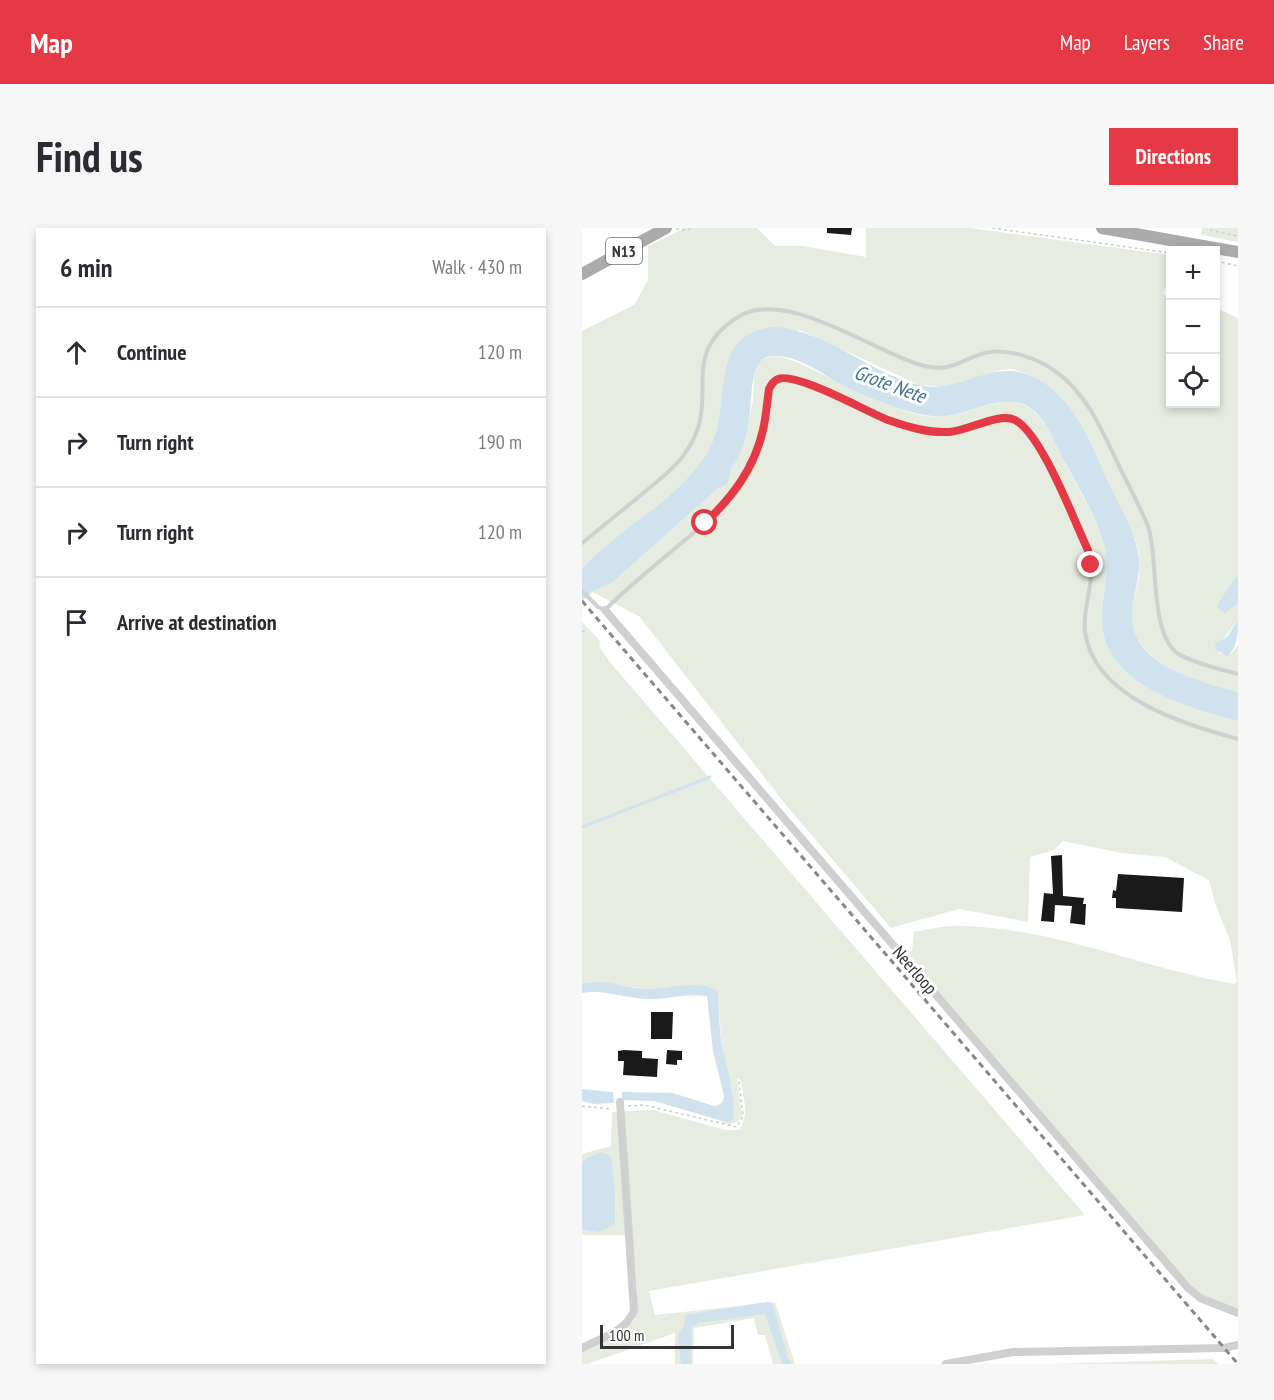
<!DOCTYPE html>
<meta charset="utf-8">
<style>
body{margin:0;font-family:"PT Sans Narrow",sans-serif;background:#f7f7f7;color:#2b2b33}
.controls{position:absolute;right:18px;top:18px;display:grid;overflow:hidden;border-radius:0px;box-shadow:0 3px 9px #0003}
.controls button{width:54px;height:54px;display:grid;place-items:center;padding:0;border:0;border-bottom:2px solid #e1e1e2;background:#fff;color:#2b2b33;font:30px sans-serif}
.scale{position:absolute;left:18px;bottom:15px;width:134px;box-sizing:border-box;padding-left:6px;border:3px solid #333;border-top:0;font-size:16px;line-height:21px;white-space:nowrap;color:#333;-webkit-text-stroke:4px #fff;paint-order:stroke}
.stop{position:absolute;width:18px;height:18px;margin:-14px;border:4px solid #e63946;border-radius:50%;background:#fff}
.stop.end{background:#e63946;border-color:#fff;box-shadow:0 2px 6px #0008}
.list{margin:0;padding:0;list-style:none}
h2{display:flex;justify-content:space-between;align-items:center;height:78px;margin:0;padding:0 24px;font-size:26px}
h2 small{font-size:20px;font-weight:400;color:#7c7c81}
.list li{display:grid;grid-template-columns:39px 1fr auto;gap:18px;align-items:center;box-sizing:border-box;height:90px;padding:0 24px;border-top:2px solid #e1e1e2}
.list b{display:block;font-size:22px;white-space:nowrap}
.list em{font-size:20px;font-style:normal;color:#7c7c81}
.icon{flex:none;width:33px;height:33px;fill:none;stroke:currentColor;stroke-width:2;stroke-linecap:round;stroke-linejoin:round}
.map{position:relative;flex:none;width:656px;height:1136px;overflow:hidden;border-radius:0px}
header{display:flex;align-items:center;gap:36px;box-sizing:border-box;height:84px;padding:0 30px;background:#e63946;color:#fff}
header strong{font-size:28px}
nav{display:flex;gap:33px;margin-inline-start:auto;font-size:21px}
.intro{display:flex;align-items:center;justify-content:space-between;box-sizing:border-box;height:144px;padding:0 36px}
h1{margin:0;font-size:42px}
.button{padding:15px 27px;border-radius:0px;background:#e63946;color:#fff;font-size:21px;font-weight:700}
main{display:flex;gap:36px;padding:0 36px}
aside{flex:1;background:#fff;border-radius:0px;box-shadow:0 3px 9px #0003}
.map>svg:first-child{display:block}
.green{fill:#e6ecdf}
.water{fill:#cfe2ee}
.lines{fill:none;stroke-linecap:round;stroke-linejoin:round}
.stream{stroke:#cfe2ee;stroke-width:3}
.building{fill:#1a1a1a}
.path{stroke:#cdcdcd;stroke-width:1.5;stroke-dasharray:3 3;stroke-linecap:butt}
.service{stroke:#d0d0d0;stroke-width:4}
.minor{stroke:#d0d0d0;stroke-width:8}
.primary{stroke:#ababab;stroke-width:12}
.rail{stroke:#888;stroke-width:3;stroke-dasharray:6 4.5;stroke-linecap:butt}
.route{stroke:#e63946;stroke-width:8}
.labels{text-anchor:middle;dominant-baseline:central;stroke-width:6;stroke-linejoin:round;paint-order:stroke}
.shield{fill:#fff;stroke:#707070;stroke-width:1.5}
.shield-label{font-size:16px;font-weight:bold;fill:#333}
.street-label{font-size:18px;fill:#333;stroke:#fff}
.water-label{font-size:20px;font-style:italic;fill:#3f7597;stroke:#fff}
</style>
<header>
<strong>Map</strong>
<nav><a>Map</a><a>Layers</a><a>Share</a></nav>
</header>
<div class="intro"><h1>Find us</h1><a class="button">Directions</a></div>
<main>
<aside>
<h2>6 min<small>Walk · 430 m</small></h2>
<ul class="list">
<li><svg class="icon" aria-label="ahead" viewBox="0 0 24 24"><path d="M12 20V5M6 11l6-6 6 6"/></svg><div><b>Continue</b></div><em>120 m</em></li>
<li><svg class="icon" aria-label="right" viewBox="0 0 24 24"><path d="M7 20v-9h11M14 6l5 5-5 5"/></svg><div><b>Turn right</b></div><em>190 m</em></li>
<li><svg class="icon" aria-label="right" viewBox="0 0 24 24"><path d="M7 20v-9h11M14 6l5 5-5 5"/></svg><div><b>Turn right</b></div><em>120 m</em></li>
<li><svg class="icon" aria-label="arrive" viewBox="0 0 24 24"><path d="M6 21V4h12l-3 4 3 4H6"/></svg><div><b>Arrive at destination</b></div></li>
</ul>
</aside>
<div class="map">
<svg width="656" height="1136" viewBox="0 0 656 1136">
<rect width="100%" height="100%" fill="#fff"/>
<g class="green">
<path d="M103,0H175L193,18H221L284,29V0H388L588,27V45L581,66L588,69V176H634V80L656,90V392L640,413L637,425L649,426L656,417V464C617,453 561,441 550,396V380L557,349V327L554,313L509,219L502,205L455,151L446,146L429,141L419,142L366,159L337,157L218,102L147,130C138,155 143,182 134,207C113,267 40,296 0,341V103L52,77L66,52V18Z"/>
<path d="M620,0H656V14L619,7Z"/>
<path d="M194,128C220,133 241,147 264,159C279,167 295,172 310,178C321,182 333,187 345,188C356,189 366,188 377,186C398,181 425,166 446,179C466,192 475,219 485,239C498,264 515,290 522,317C529,342 519,368 520,394C522,457 606,480 656,493V1081L627,1071L607,1058L324,727L330,723L332,704C345,702 359,698 373,698C469,698 559,740 652,756L655,754L648,712L634,678L627,652L583,629L540,625L481,613L472,622L448,629L446,694L377,681L309,700L204,577L57,388L10,364L31,354L135,261L142,258L162,215L171,172L172,147L179,133L183,130Z"/>
<path d="M0,394L19,414L17,418L27,433L503,987L67,1063L73,1087L193,1074L213,1136H191L183,1107H176L172,1090L112,1100L111,1136H93V1105L6,1136H0V1124L36,1106L53,1092L55,1063L50,1007H0V1002L17,1004L3,931L0,934V926L29,918L30,884L71,882L143,902H157C168,887 161,870 159,852L155,850L160,887L156,894C149,896 142,897 137,892L147,894L152,884L150,860L145,845L139,811L136,764L115,757L65,761L12,754L0,755Z"/>
<path d="M631,1131L636,1136H467Z"/>
</g>
<g class="water">
<path d="M194,99C248,104 287,145 337,157C376,167 409,131 447,147C461,152 473,163 483,174C505,200 517,236 532,266C541,285 553,304 556,325C560,345 552,363 550,383C547,438 615,452 656,464V493C606,480 522,457 520,394C519,368 529,342 522,317C514,286 494,256 479,227C471,210 462,186 443,177C417,166 389,186 363,188C348,189 334,186 319,181C301,175 282,168 264,159C242,148 213,123 185,129C179,131 177,136 174,142C168,156 170,176 167,191C165,203 163,215 158,226C156,231 151,237 149,242C146,253 148,256 135,261L31,354L10,364L0,373V341C39,297 101,272 129,218C151,175 123,104 194,99Z"/>
<path d="M656,346V375L643,385L635,379V377Z"/>
<path d="M656,392C656,406 656,420 645,428L633,421L634,415L645,409Z"/>
<path d="M13,754C31,754 49,761 68,761C88,760 121,751 136,764C137,780 137,796 139,812C142,833 157,874 150,892L146,894L137,892L72,873L40,872V864L91,865L132,878C139,877 141,875 142,868L131,823L125,768C105,765 86,771 67,771C45,771 22,761 0,765V755Z"/>
<path d="M0,861L31,864L32,875L11,876L0,873Z"/>
<path d="M19,924L29,928L33,963V996L17,1004L0,1002V934L3,931Z"/>
<path d="M184,1074H188L191,1078L206,1130L211,1136H200L183,1086L125,1094H116L115,1097L110,1098L109,1136H99L96,1106L102,1098L103,1087Z"/>
</g>
<g class="lines">
<path class="stream" d="M0,599L128,549"/>
</g>
<g class="building">
<path d="M245,0H270L269,7L245,5Z"/>
<path d="M480,627L481,668L502,670L501,676H504L503,697L488,695L490,678L473,677L472,694L459,693L462,665L471,666L469,628Z"/>
<path d="M536,646L602,650L600,684L534,680V670H530L531,662L534,663Z"/>
<path d="M69,784H91L90,811H69Z"/>
<path d="M42,822L60,823V830L76,831L75,849L41,847L42,833H36V823Z"/>
<path d="M85,822L100,823V832H95V837L84,836Z"/>
</g>
<g class="lines">
<g class="path">
<path d="M410,0L588,25"/>
<path d="M94,1L105,2L111,0"/>
<path d="M628,2L656,8"/>
<path d="M634,33L656,38"/>
<path d="M0,404L4,402"/>
<path d="M0,878L29,881"/>
<path d="M46,878L62,877L155,899L161,888L157,853"/>
</g>
<g class="service">
<path d="M0,315C18,301 35,286 53,272C74,254 97,239 110,214C136,166 97,126 156,89C203,59 292,124 339,137C371,147 381,128 408,124C428,121 457,131 473,143C506,166 521,205 538,240C548,260 559,280 567,301C576,333 568,404 595,425C608,434 640,442 656,446"/>
<path d="M0,363L16,379L23,382C46,359 72,338 97,317C119,299 144,279 159,255C173,232 182,207 184,181C185,171 185,159 192,153C208,140 266,175 283,182C312,195 345,209 378,203C395,199 417,183 434,193C453,204 464,231 472,250C480,266 487,282 495,299C500,309 506,320 508,331C513,355 500,379 503,404C512,470 602,496 656,511"/>
</g>
<g class="minor">
<path d="M23,382L606,1060L618,1070L656,1085"/>
<path d="M0,1120C19,1110 43,1104 52,1083L38,874"/>
<path d="M364,1136L431,1124L642,1120L656,1117"/>
</g>
<g class="primary">
<path d="M520,0L656,24"/>
<path d="M0,46L84,0"/>
</g>
<path class="rail" d="M0,373L656,1136"/>
</g>
<g class="lines">
<path class="route" d="M123,295C151,268 172,241 181,202C184,189 185,175 187,161C189,157 191,153 196,151C215,144 283,183 306,192C326,199 346,205 367,204C386,203 417,184 433,192C460,206 492,293 506,322L509,337"/>
</g>
<g class="labels">
<rect class="shield" x="24" y="10" width="36" height="26" rx="4.5"/>
<g class="shield-label">
<text x="42" y="23">N13</text>
</g>
<g class="street-label">
<text transform="translate(333 742) rotate(49)">Neerloop</text>
</g>
<g class="water-label">
<text transform="translate(308 156) rotate(20)">Grote Nete</text>
</g>
</g>
</svg>
<div class="controls">
<button>+</button>
<button>−</button>
<button><svg class="icon" aria-label="locate" viewBox="0 0 24 24"><circle cx="12" cy="12" r="6"/><path d="M12 2v4M12 18v4M2 12h4M18 12h4"/></svg></button>
</div>
<div class="scale">100 m</div>
<div class="stop" style="left:123px;top:295px"></div>
<div class="stop end" style="left:509px;top:337px"></div>
</div>
</main>
